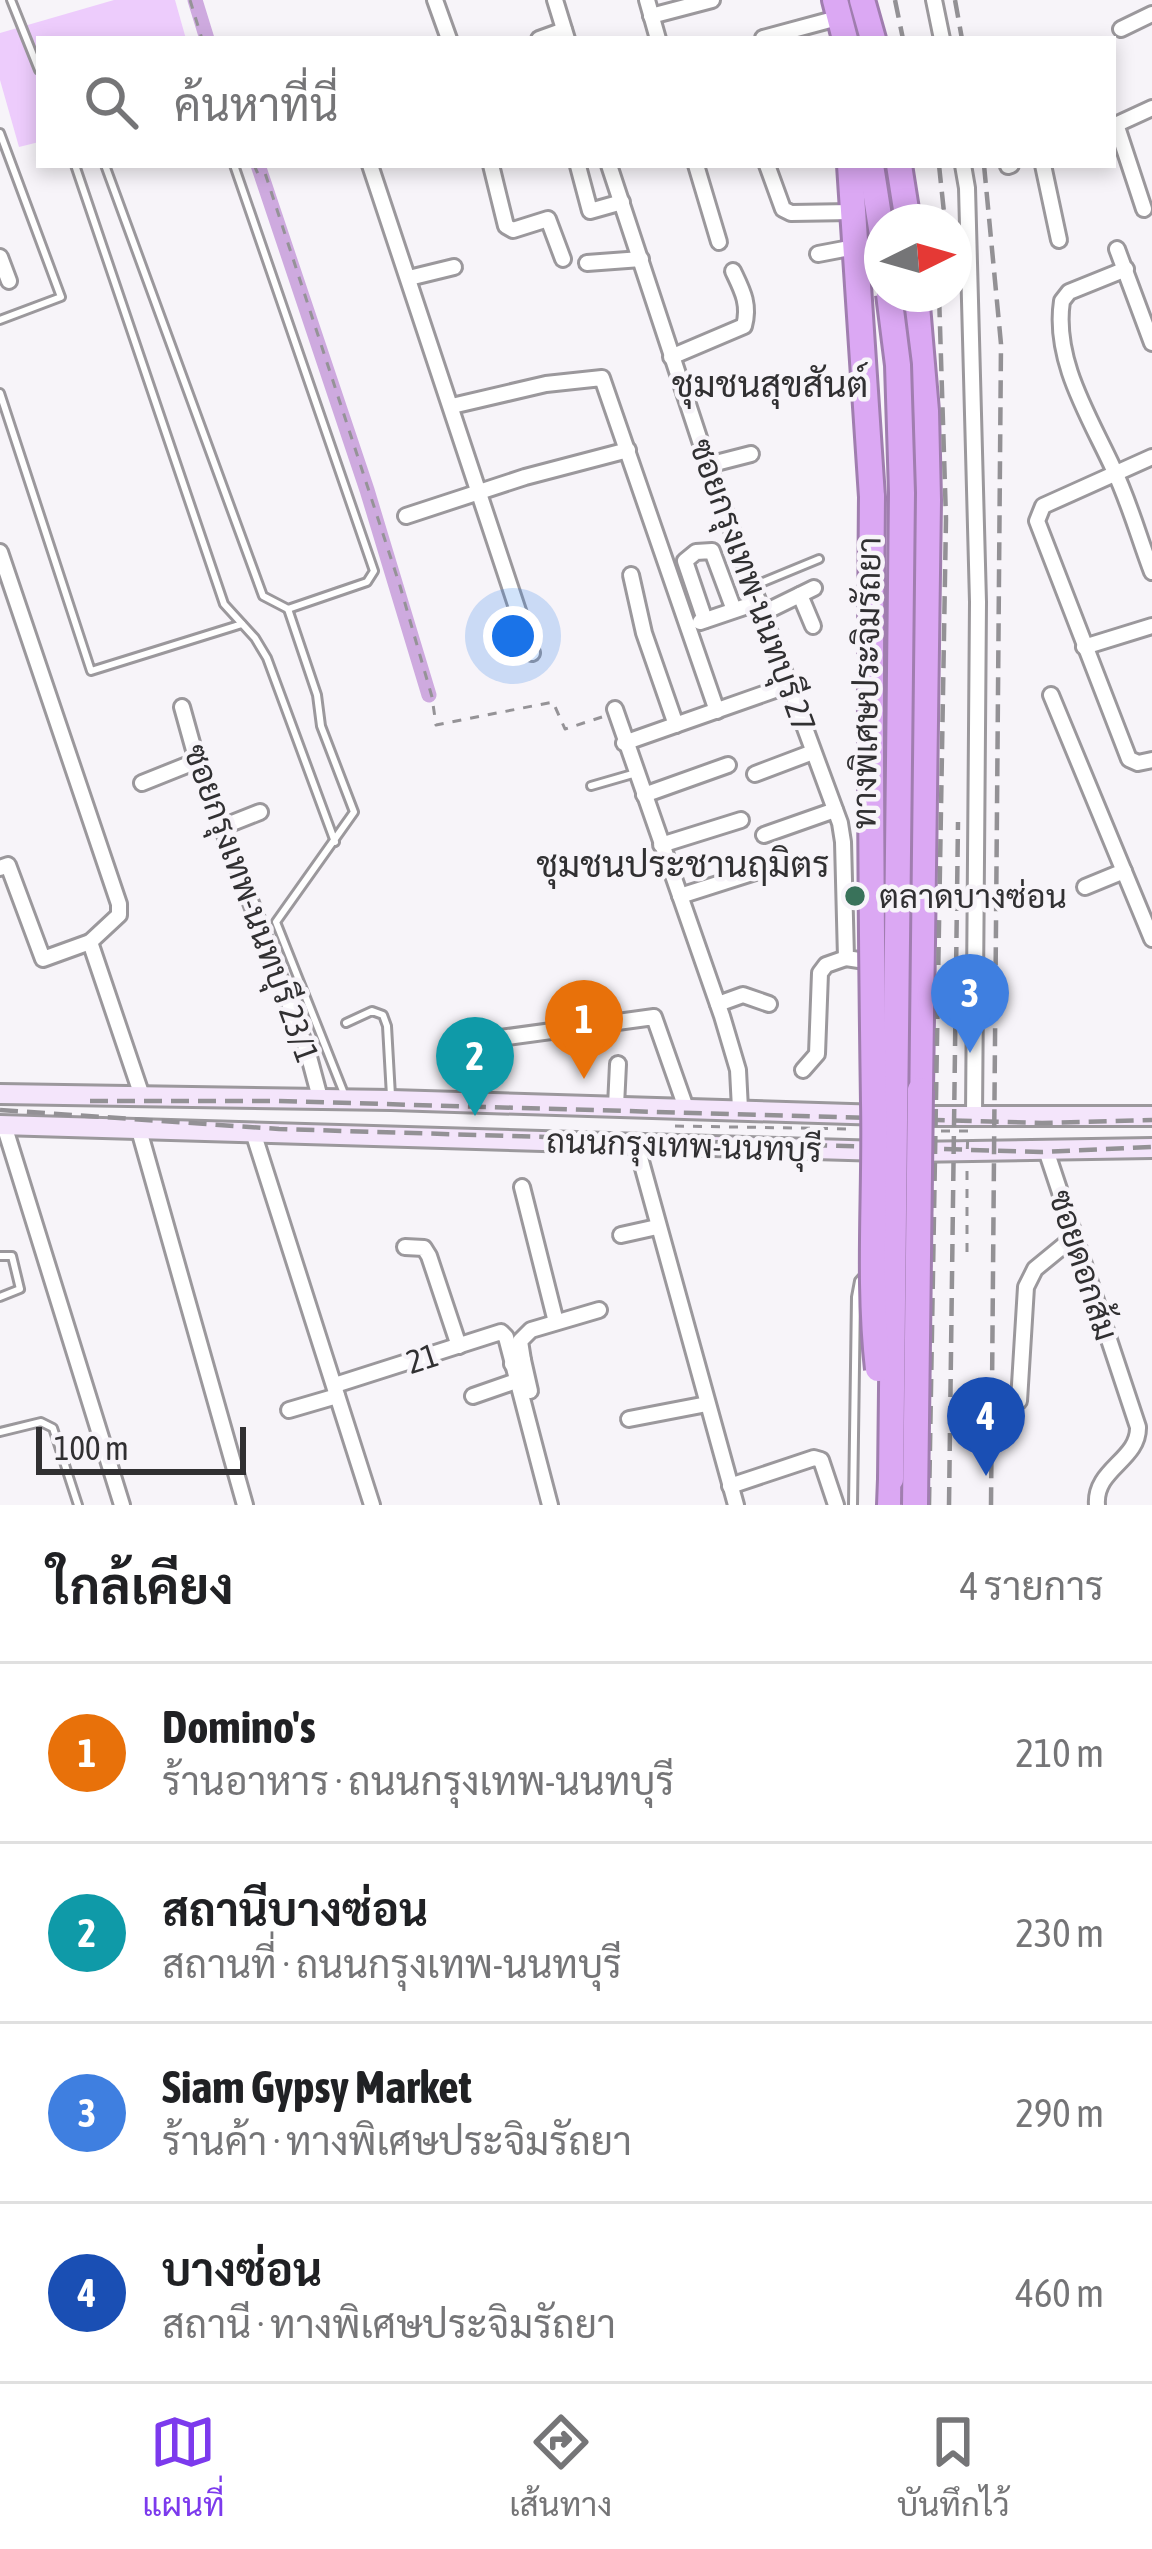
<!DOCTYPE html>
<html lang="th">
<meta charset="utf-8">
<style>
body{margin:0;font-family:"Asap Condensed",Sarabun,sans-serif;background:#f6f6f6;color:#202124}
.compass{position:absolute;left:864px;top:204px;width:108px;height:108px;border-radius:50%;background:#fff;box-shadow:0 6px 18px #0003;rotate:85deg}
.scale{position:absolute;left:36px;bottom:30px;width:210px;box-sizing:border-box;padding-left:12px;border:6px solid #313032;border-top:0;font-size:33px;line-height:42px;white-space:nowrap;color:#313032;-webkit-text-stroke:9px #f7f4f9;paint-order:stroke}
.you{position:absolute;left:513px;top:636px;width:42px;height:42px;margin:-30px;border:9px solid #fff;border-radius:50%;background:#1a73e8;box-shadow:0 0 0 18px #1a73e833}
.badge{display:grid;place-items:center;width:78px;height:78px;border-radius:50%;background:#7c3aed;color:#fff;font-size:39px;font-weight:700}
.pin{position:absolute;translate:-50% -99px;filter:drop-shadow(0 3px 6px #0008)}
.pin::after{content:'';position:absolute;top:63px;width:42px;height:36px;background:inherit;clip-path:polygon(0 0,100% 0,50% 100%)}
.list{margin:0;padding:0;list-style:none}
h2{display:flex;justify-content:space-between;align-items:center;height:156px;margin:0;padding:0 48px;font-size:51px}
h2 small{font-size:39px;font-weight:400;color:#757577}
.list li{display:grid;grid-template-columns:78px 1fr auto;gap:36px;align-items:center;box-sizing:border-box;height:180px;padding:0 48px;border-top:3px solid #e0e0e0}
.list b{display:block;font-size:45px;white-space:nowrap}
.list p{margin:0;font-size:39px;white-space:nowrap;color:#757577}
.list em{font-size:39px;font-style:normal;color:#757577}
.icon{flex:none;width:66px;height:66px;fill:none;stroke:currentColor;stroke-width:2;stroke-linecap:round;stroke-linejoin:round}
.map{position:relative;flex:none;width:1152px;height:1505px;overflow:hidden}
.search{position:absolute;background:#fff;box-shadow:0 6px 18px #0003;left:36px;right:36px;top:36px;height:132px;display:flex;align-items:center;gap:30px;box-sizing:border-box;padding:0 42px;border-radius:0px;color:#757577;font-size:45px}
.sheet{height:876px;background:#fff}
nav{display:flex;justify-content:space-around;align-items:center;box-sizing:border-box;height:168px;border-top:3px solid #e0e0e0;background:#fff;font-size:33px;color:#757577}
nav a{display:grid;justify-items:center;gap:6px}
nav .on{color:#7c3aed}
.map>svg:first-child{display:block}
.green{fill:#edccfc}
.lines{fill:none;stroke-linecap:round;stroke-linejoin:round}
.canal{stroke:#ceaadf;stroke-width:15}
.lane-casing{stroke:#9b989c;stroke-width:12}
.street-casing{stroke:#9b989c;stroke-width:20}
.secondary-casing{stroke:#9b989c;stroke-width:24}
.highway-casing{stroke:#a07eaf;stroke-width:30}
.path{stroke:#959397;stroke-width:3;stroke-dasharray:9 9;stroke-linecap:butt}
.lane{stroke:#fff;stroke-width:6}
.street{stroke:#fff;stroke-width:14}
.secondary{stroke:#f4e5fb;stroke-width:18}
.highway{stroke:#dba8f3;stroke-width:24}
.rail{stroke:#939195;stroke-width:4.5;stroke-dasharray:18 9;stroke-linecap:butt}
.highway-bridge-casing{stroke:#a07eaf;stroke-width:30;stroke-linecap:butt}
.path-bridge{stroke:#959397;stroke-width:3;stroke-dasharray:9 9;stroke-linecap:butt}
.highway-bridge{stroke:#dba8f3;stroke-width:24}
.poi-dot{fill:#39725a;stroke:#f7f4f9;stroke-width:4.5}
.labels{text-anchor:middle;dominant-baseline:central;stroke-width:9;stroke-linejoin:round;paint-order:stroke}
.street-label{font-size:33px;fill:#313032;stroke:#f7f4f9}
.poi-label{font-size:33px;fill:#313032;stroke:#f7f4f9;text-anchor:start}
.neighbourhood-label{font-size:36px;fill:#313032;stroke:#f7f4f9}
</style>
<div class="map">
<svg width="1152" height="1505" viewBox="0 0 1152 1505">
<rect width="100%" height="100%" fill="#f7f4f9"/>
<path class="green" d="M114,0H175L186,39H39V142L19,147L0,80V33Z"/>
<g class="lines">
<g class="canal">
<path d="M195,0L207,39"/>
<path d="M258,165L367,490L429,695"/>
</g>
<g class="lane-casing">
<g id="lane">
<path d="M11,0L39,70"/>
<path d="M0,133L61,297L0,320"/>
<path d="M75,165L224,604L255,638L267,658L335,842"/>
<path d="M105,165L263,596L288,609L367,582L374,571L234,165"/>
<path d="M0,393L91,671L242,624"/>
<path d="M756,585L819,559"/>
<path d="M288,609L317,695L321,726L354,812L276,922L345,1096"/>
<path d="M591,786L636,773"/>
<path d="M346,1023L372,1011L383,1015L387,1026L391,1096"/>
<path d="M0,1256H12L20,1289L0,1297"/>
<path d="M0,1432L41,1422L53,1428L78,1505"/>
<path d="M853,1505L856,1297L859,1281L866,1273"/>
</g>
</g>
<g class="street-casing">
<g id="street">
<path d="M435,0L449,39"/>
<path d="M555,0L567,39"/>
<path d="M647,0L658,39"/>
<path d="M934,0L942,39"/>
<path d="M651,16L712,0"/>
<path d="M1121,29L1152,14"/>
<path d="M763,38L830,20"/>
<path d="M539,39L564,30"/>
<path d="M1116,124L1144,209"/>
<path d="M1113,126L1152,108"/>
<path d="M370,165L532,653"/>
<path d="M491,165L506,226L513,230L548,219L563,259"/>
<path d="M609,165L708,465L840,823L843,842L846,958L878,963"/>
<path d="M696,165L719,242"/>
<path d="M767,165L783,209L791,213L852,212"/>
<path d="M963,165L967,188L978,602L974,1116"/>
<path d="M1043,165L1059,240"/>
<path d="M578,166L590,211L622,202"/>
<path d="M1008,166L1011,165"/>
<path d="M1117,249L1152,343"/>
<path d="M818,254L855,247"/>
<path d="M0,257L9,281"/>
<path d="M587,263L641,259"/>
<path d="M1126,269L1069,292L1062,301C1053,360 1089,416 1113,468C1129,501 1139,538 1152,572"/>
<path d="M409,278L454,267"/>
<path d="M671,357L744,326C750,304 742,290 733,271"/>
<path d="M452,406L546,384L602,378L717,711"/>
<path d="M1152,457L1043,506L1037,521L1129,759L1138,763L1152,760"/>
<path d="M708,465L751,454"/>
<path d="M406,516L525,477L628,450"/>
<path d="M0,552L119,904V915L90,942L142,1096"/>
<path d="M631,575L644,633L676,725"/>
<path d="M800,595L813,626"/>
<path d="M763,613L814,588"/>
<path d="M705,620L685,561L696,552L712,551L734,610"/>
<path d="M700,622L759,602"/>
<path d="M1084,647L1152,626"/>
<path d="M1051,695L1152,939"/>
<path d="M182,707L197,761L308,1053L320,1098"/>
<path d="M615,709L722,1016L738,1070L740,1109"/>
<path d="M624,743L789,685"/>
<path d="M755,774L813,752"/>
<path d="M142,783L197,761"/>
<path d="M644,795L728,765"/>
<path d="M222,827L260,812"/>
<path d="M764,835L835,810"/>
<path d="M661,845L741,820"/>
<path d="M0,868L8,865L43,959L90,942"/>
<path d="M1085,887L1124,871"/>
<path d="M680,896L768,868"/>
<path d="M718,1004L743,995L769,1004"/>
<path d="M471,1042L654,1017L686,1108"/>
<path d="M803,1070L817,1054L820,973L826,965L846,958"/>
<path d="M616,1106L618,1064"/>
<path d="M4,1125L122,1505"/>
<path d="M139,1130L245,1505"/>
<path d="M253,1132L372,1505"/>
<path d="M636,1143L736,1505"/>
<path d="M1046,1150L1138,1427C1139,1460 1094,1469 1097,1505"/>
<path d="M522,1187L556,1322"/>
<path d="M621,1235L657,1227"/>
<path d="M405,1247L424,1248L429,1256L459,1346"/>
<path d="M523,1360L530,1391"/>
<path d="M512,1364L523,1360L520,1341L531,1330L599,1310"/>
<path d="M335,1385L501,1332L506,1337L550,1505"/>
<path d="M473,1396L516,1381"/>
<path d="M1019,1401L1026,1287L1035,1269L1074,1237"/>
<path d="M289,1410L337,1396"/>
<path d="M629,1419L707,1404"/>
<path d="M730,1486L814,1458L821,1460L836,1505"/>
</g>
</g>
<g class="secondary-casing">
<g id="secondary">
<path d="M903,294L910,367"/>
<path d="M0,1094L391,1100L883,1115"/>
<path d="M910,1116H1152"/>
<path d="M0,1125L883,1151"/>
<path d="M911,1152L1152,1148"/>
</g>
</g>
<g class="highway-casing">
<g id="highway">
<path d="M835,0L845,39"/>
<path d="M862,0L873,39"/>
<path d="M850,165L872,497"/>
<path d="M871,165L882,235"/>
<path d="M899,165L908,222"/>
<path d="M916,294L926,411L928,500L920,1090"/>
<path d="M890,1505L891,1479"/>
</g>
</g>
<g class="path">
<path d="M190,0L202,39"/>
<path d="M254,165L258,174L265,173L400,586L432,697L436,725L553,702L565,729L602,717"/>
<path d="M967,1252V1170"/>
</g>
<use href="#lane" class="lane"/>
<use href="#street" class="street"/>
<use href="#secondary" class="secondary"/>
<use href="#highway" class="highway"/>
<g class="rail">
<path d="M895,0L903,39"/>
<path d="M955,0L962,39"/>
<path d="M939,165L945,222"/>
<path d="M984,165L1001,344L991,1505"/>
<path d="M90,1101H279L1042,1123L1152,1120"/>
<path d="M0,1110L279,1129L1041,1152L1152,1147"/>
<path d="M929,1505L946,519L939,294"/>
<path d="M949,1505L958,822"/>
</g>
<g class="highway-bridge-casing">
<g id="highway-bridge">
<path d="M889,294L898,365L902,493L891,1479"/>
<path d="M872,497C870,699 871,901 874,1103C876,1191 868,1281 878,1369"/>
<path d="M915,1505L920,1090"/>
</g>
</g>
<g class="path-bridge">
<path d="M675,1126L853,1129"/>
<path d="M941,1131H968L967,1157"/>
</g>
<use href="#highway-bridge" class="highway-bridge"/>
</g>
<circle class="poi-dot" cx="855" cy="896" r="12"/>
<g class="labels">
<g class="street-label">
<text transform="translate(753 585) rotate(70)">ซอยกรุงเทพ-นนทบุรี 27</text>
<text transform="translate(866 683) rotate(-89)">ทางพิเศษประจิมรัถยา</text>
<text transform="translate(252 903) rotate(70)">ซอยกรุงเทพ-นนทบุรี 23/1</text>
<text transform="translate(684 1145) rotate(2)">ถนนกรุงเทพ-นนทบุรี</text>
<text transform="translate(1084 1265) rotate(72)">ซอยดอกส้ม</text>
<text transform="translate(422 1358) rotate(-18)">21</text>
</g>
<g class="poi-label">
<text x="879" y="896">ตลาดบางซ่อน</text>
</g>
<g class="neighbourhood-label">
<text x="770" y="384">ชุมชนสุขสันต์</text>
<text x="683" y="864">ชุมชนประชานฤมิตร</text>
</g>
</g>
</svg>
<svg class="compass" viewBox="-18 -18 36 36"><path d="M0-13l5 13h-10z" fill="#e53935"/><path d="M0 13l5-13h-10z" fill="#757577"/></svg>
<div class="scale">100 m</div>
<div class="you"></div>
<div class="pin badge" style="left:584px;top:1079px;background:#e8710a">1</div>
<div class="pin badge" style="left:475px;top:1116px;background:#0f9aa8">2</div>
<div class="pin badge" style="left:970px;top:1053px;background:#3f7fe0">3</div>
<div class="pin badge" style="left:986px;top:1476px;background:#1a4fb4">4</div>
<div class="search"><svg class="icon" aria-label="search" viewBox="0 0 24 24"><circle cx="10" cy="10" r="6"/><path d="M15 15l6 6"/></svg>ค้นหาที่นี่</div>
</div>
<section class="sheet">
<h2>ใกล้เคียง<small>4 รายการ</small></h2>
<ul class="list">
<li><span class="badge" style="background:#e8710a">1</span><div><b>Domino's</b><p>ร้านอาหาร · ถนนกรุงเทพ-นนทบุรี</p></div><em>210 m</em></li>
<li><span class="badge" style="background:#0f9aa8">2</span><div><b>สถานีบางซ่อน</b><p>สถานที่ · ถนนกรุงเทพ-นนทบุรี</p></div><em>230 m</em></li>
<li><span class="badge" style="background:#3f7fe0">3</span><div><b>Siam Gypsy Market</b><p>ร้านค้า · ทางพิเศษประจิมรัถยา</p></div><em>290 m</em></li>
<li><span class="badge" style="background:#1a4fb4">4</span><div><b>บางซ่อน</b><p>สถานี · ทางพิเศษประจิมรัถยา</p></div><em>460 m</em></li>
</ul>
</section>
<nav>
<a class="on"><svg class="icon" aria-label="map" viewBox="0 0 24 24"><path d="M3 6l6-2 6 2 6-2v14l-6 2-6-2-6 2zM9 4v14M15 6v14"/></svg>แผนที่</a>
<a><svg class="icon" aria-label="directions" viewBox="0 0 24 24"><path d="M12 3l9 9-9 9-9-9zM9 14v-3h6M13 9l2 2-2 2"/></svg>เส้นทาง</a>
<a><svg class="icon" aria-label="saved" viewBox="0 0 24 24"><path d="M7 4h10v16l-5-4-5 4z"/></svg>บันทึกไว้</a>
</nav>
